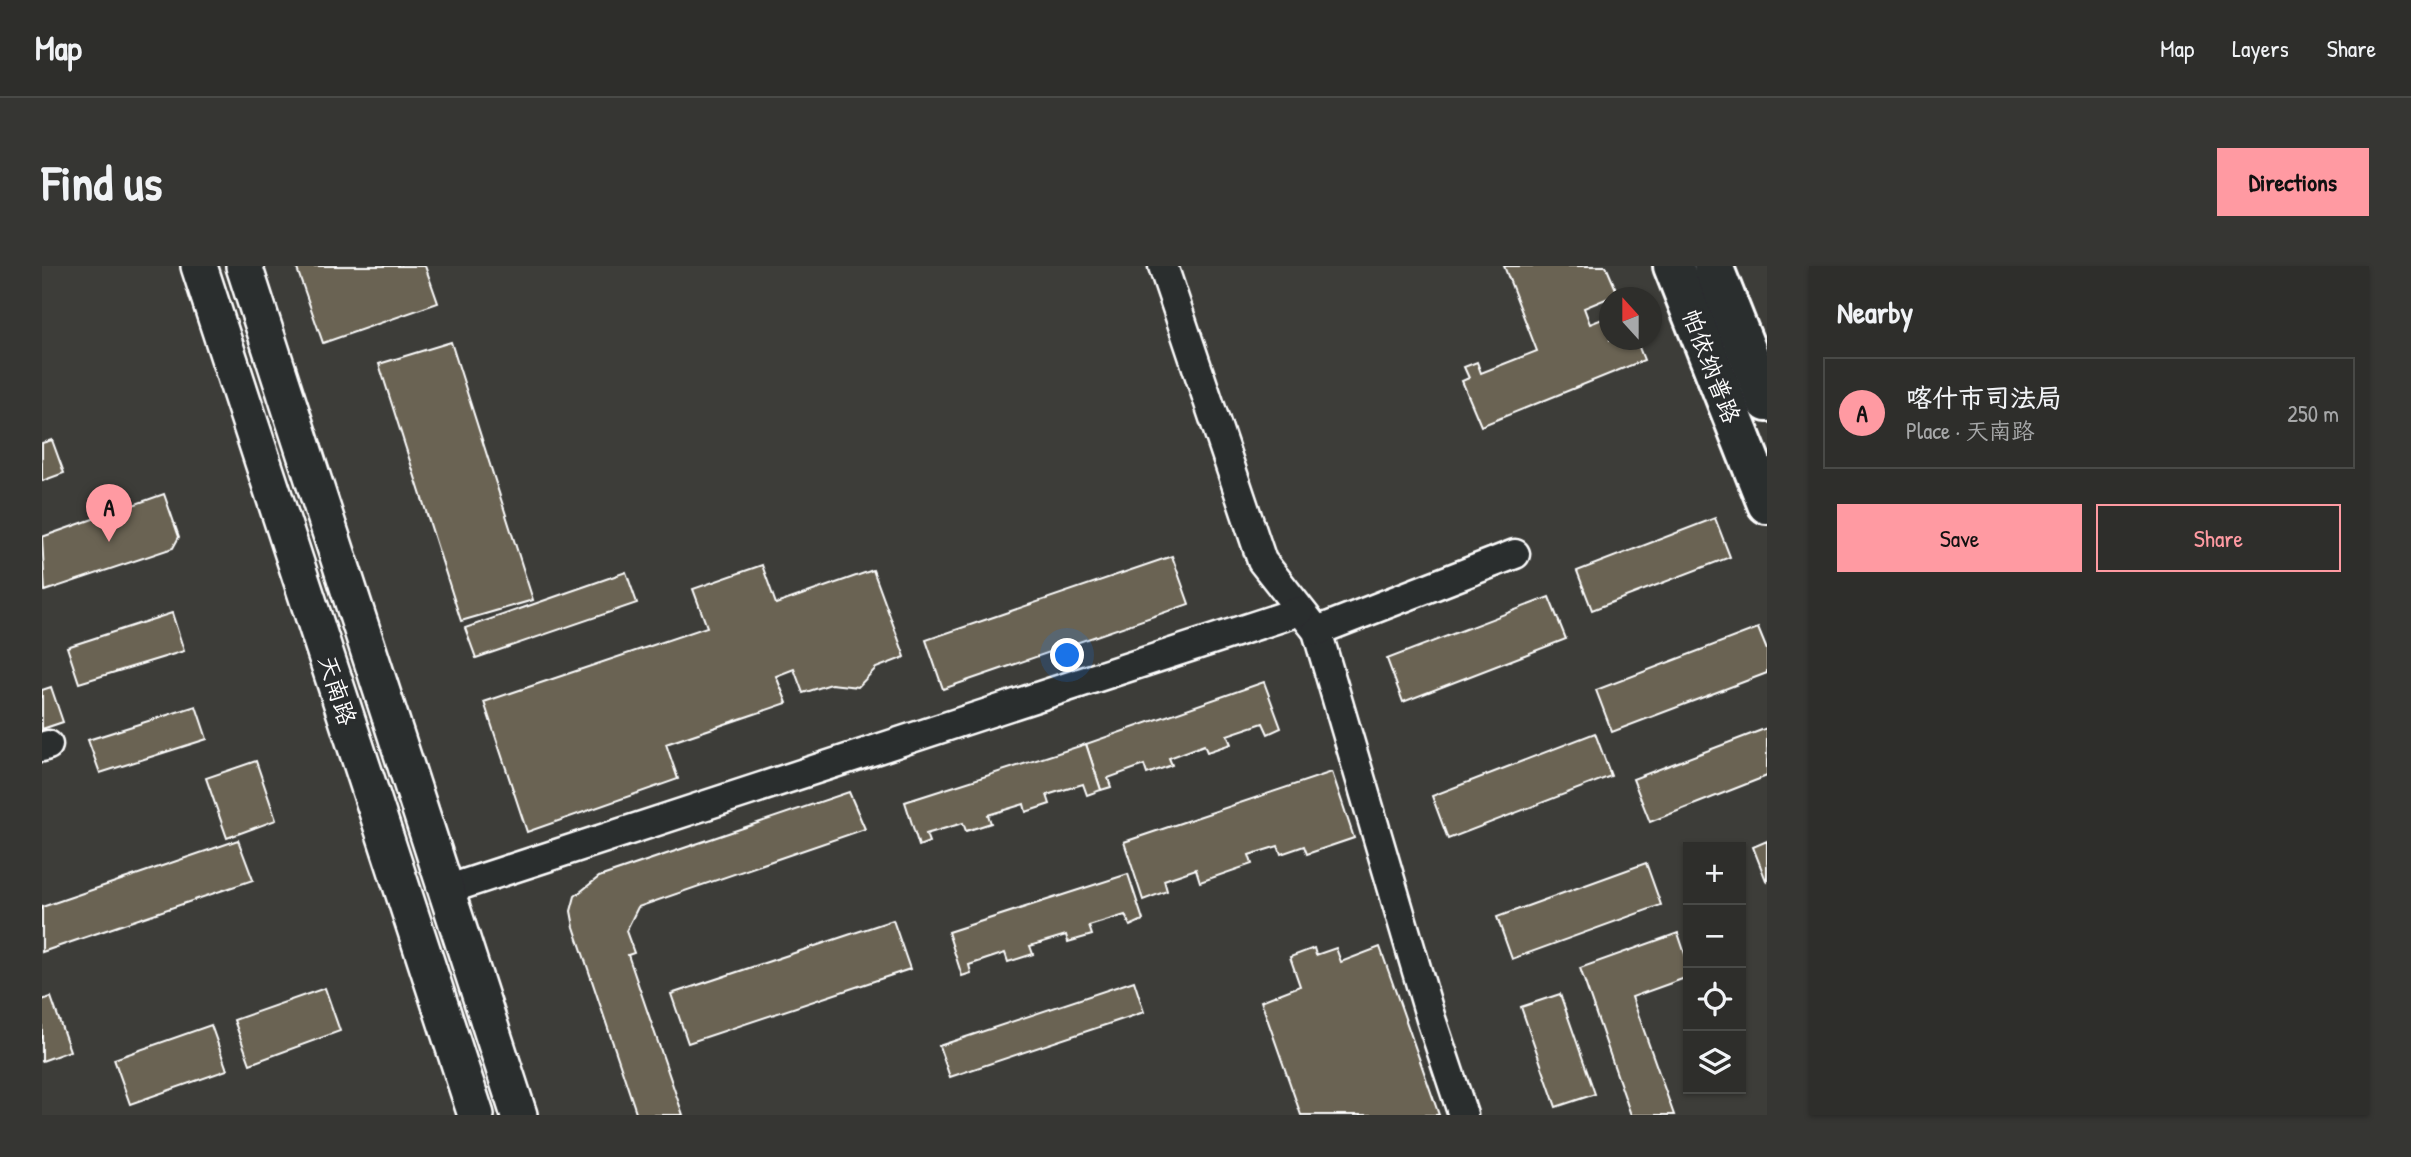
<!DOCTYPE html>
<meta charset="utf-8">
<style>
body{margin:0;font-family:"Patrick Hand","LXGW WenKai TC",sans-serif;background:#363633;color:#f1f3f6}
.controls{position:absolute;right:21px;bottom:21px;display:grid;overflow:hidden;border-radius:0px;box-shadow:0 2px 5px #0004}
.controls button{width:63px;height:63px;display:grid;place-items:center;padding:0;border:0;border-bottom:2px solid #494a47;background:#2e2e2b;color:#f1f3f6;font:35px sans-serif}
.compass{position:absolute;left:1557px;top:21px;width:63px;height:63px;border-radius:50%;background:#2e2e2b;box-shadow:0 2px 5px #0004;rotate:339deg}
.you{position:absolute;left:1026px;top:390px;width:24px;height:24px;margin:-18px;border:5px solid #fff;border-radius:50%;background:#1a73e8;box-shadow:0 0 0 10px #1a73e833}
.badge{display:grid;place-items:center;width:46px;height:46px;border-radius:50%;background:#ff9aa2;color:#111;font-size:23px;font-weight:700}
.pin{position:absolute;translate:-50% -58px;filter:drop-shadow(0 2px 4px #0008)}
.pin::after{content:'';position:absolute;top:37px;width:24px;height:21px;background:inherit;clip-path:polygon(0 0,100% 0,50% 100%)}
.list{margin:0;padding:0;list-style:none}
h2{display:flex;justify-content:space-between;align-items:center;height:91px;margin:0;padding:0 28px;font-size:30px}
h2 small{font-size:23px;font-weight:400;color:#a7a8a9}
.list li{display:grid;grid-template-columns:46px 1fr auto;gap:21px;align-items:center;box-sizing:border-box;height:112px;margin:0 14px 14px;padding:0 14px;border:2px solid #494a47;border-radius:0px}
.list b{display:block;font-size:26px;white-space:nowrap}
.list p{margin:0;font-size:23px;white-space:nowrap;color:#a7a8a9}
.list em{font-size:23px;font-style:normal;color:#a7a8a9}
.actions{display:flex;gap:14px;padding:21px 28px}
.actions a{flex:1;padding:16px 0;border:2px solid #ff9aa2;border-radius:0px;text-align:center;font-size:24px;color:#ff9aa2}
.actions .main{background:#ff9aa2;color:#111}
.icon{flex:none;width:38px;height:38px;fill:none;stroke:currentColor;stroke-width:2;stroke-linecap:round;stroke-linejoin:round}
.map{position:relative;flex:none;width:1725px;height:849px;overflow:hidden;border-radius:0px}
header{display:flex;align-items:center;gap:42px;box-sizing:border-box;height:98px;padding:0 35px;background:#2e2e2b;border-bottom:2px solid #494a47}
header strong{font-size:33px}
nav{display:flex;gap:38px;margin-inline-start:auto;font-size:24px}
.intro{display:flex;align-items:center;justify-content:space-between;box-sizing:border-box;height:168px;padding:0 42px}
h1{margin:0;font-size:49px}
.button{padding:18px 32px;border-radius:0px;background:#ff9aa2;color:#111;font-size:24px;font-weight:700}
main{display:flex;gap:42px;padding:0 42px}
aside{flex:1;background:#2e2e2b;border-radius:0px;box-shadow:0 2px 5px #0004}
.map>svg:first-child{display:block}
.building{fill:#6a6352;stroke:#fff;stroke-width:2}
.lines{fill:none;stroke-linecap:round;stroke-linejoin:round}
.minor-casing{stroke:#fff;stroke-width:33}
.tertiary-casing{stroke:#fff;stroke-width:40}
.secondary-casing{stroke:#fff;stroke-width:44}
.minor{stroke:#2a2d2e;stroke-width:28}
.tertiary{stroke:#2a2d2e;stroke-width:35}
.secondary{stroke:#2a2d2e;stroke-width:38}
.labels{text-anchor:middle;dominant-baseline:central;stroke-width:5;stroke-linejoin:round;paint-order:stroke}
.street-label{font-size:24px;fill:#fff;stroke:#2a2d2e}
</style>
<header>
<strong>Map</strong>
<nav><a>Map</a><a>Layers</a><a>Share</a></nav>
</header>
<div class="intro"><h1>Find us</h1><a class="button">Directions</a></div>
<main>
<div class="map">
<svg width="1725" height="849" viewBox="0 0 1725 849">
<rect width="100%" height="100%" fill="#3d3d39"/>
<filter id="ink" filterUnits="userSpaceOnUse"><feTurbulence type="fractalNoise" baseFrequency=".0143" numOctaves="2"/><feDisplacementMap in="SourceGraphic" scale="14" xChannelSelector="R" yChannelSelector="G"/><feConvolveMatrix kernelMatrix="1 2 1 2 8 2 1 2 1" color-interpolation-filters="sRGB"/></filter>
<g filter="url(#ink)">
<g class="building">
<path d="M254,0H383L396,37L281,77Z"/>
<path d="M1462,0H1564L1576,28L1542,42L1548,58L1568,50V74H1594L1602,94L1439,160L1420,115L1427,112L1422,101L1435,96L1439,107L1495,85Z"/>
<path d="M409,76L491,334L419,355L337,98Z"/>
<path d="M10,174L22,207L0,215V177Z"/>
<path d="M122,228L137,271L131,282L3,325L0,271Z"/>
<path d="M1673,252L1688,291L1550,344L1535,305Z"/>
<path d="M1130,290L1147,338L901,423L884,374Z"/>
<path d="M720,299L734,338L831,304L863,391L834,402L816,421L789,418L761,427L752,403L734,410L745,437L624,478L636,513L485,566L442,436L665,361L651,323Z"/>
<path d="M584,306L595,337L434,392L423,362Z"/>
<path d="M1507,331L1524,373L1361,436L1345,393Z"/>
<path d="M130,347L142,385L37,417L25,381Z"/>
<path d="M1716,362L1725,384V407L1570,466L1554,424Z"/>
<path d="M1222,416L1239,462L1226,468L1221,457L1185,469L1189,478L1165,486L1162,479L1127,492L1130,499L1105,508L1102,499L1066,512L1069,521L1059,524L1044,478Z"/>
<path d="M9,421L21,456L0,463V424Z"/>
<path d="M154,440L165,473L58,507L46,474Z"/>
<path d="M1725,462V510L1608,556L1591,513Z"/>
<path d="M1553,467L1569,510L1406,573L1390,530Z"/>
<path d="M1044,478L1059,524L1045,529L1041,518L1005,529L1008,538L984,546L982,538L946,549L949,557L924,565L921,557L884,568L887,576L877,580L863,536Z"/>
<path d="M214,495L234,554L185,572L164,512Z"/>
<path d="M1290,506L1312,572L1265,588L1262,580L1239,588L1236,580L1207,589L1210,598L1158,616L1154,603L1122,614L1125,625L1101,634L1082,576Z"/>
<path d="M807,526L823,563L596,641L584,665L592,687L586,689L641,849H595L532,661L529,645L533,630L557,611Z"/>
<path d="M196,574L211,614L0,686V641Z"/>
<path d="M1725,575V617L1711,581Z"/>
<path d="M1604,597L1619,639L1470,693L1455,651Z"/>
<path d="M1086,608L1101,654L1088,660L1083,649L1047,660L1050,669L1026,676L1024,669L988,680L991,688L966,696L963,687L927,699L929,707L920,710L906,666Z"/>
<path d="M851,654L868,703L646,777L629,728Z"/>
<path d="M1636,667L1646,697V711L1590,731L1632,849H1589L1538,702Z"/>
<path d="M1338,681L1397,849H1259L1219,735L1258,720L1248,691L1272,682L1274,689L1294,682L1299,696Z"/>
<path d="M1092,715L1102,746L908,811L897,780Z"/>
<path d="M283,722L298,765L208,798L192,754Z"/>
<path d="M1518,728L1553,828L1514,841L1479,741Z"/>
<path d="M9,731L28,785L0,795V734Z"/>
<path d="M169,759L185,804L88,838L72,793Z"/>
</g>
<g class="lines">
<g class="minor-casing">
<g id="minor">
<path d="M1121,0L1220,295L1275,365L1389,753L1421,849"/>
<path d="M1275,365L1473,288"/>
<path d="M0,481L6,479"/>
<path d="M404,624L1258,345"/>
</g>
</g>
<g class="tertiary-casing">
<g id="tertiary">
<path d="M157,0L434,849"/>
<path d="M202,0L477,849"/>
</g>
</g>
<g class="secondary-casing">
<g id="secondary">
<path d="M1631,0L1725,238"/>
<path d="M1671,0L1725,136"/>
</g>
</g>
<use href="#minor" class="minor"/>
<use href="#tertiary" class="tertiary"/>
<use href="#secondary" class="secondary"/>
</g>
</g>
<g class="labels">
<g class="street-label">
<text transform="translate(1670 100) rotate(69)">帕依纳普路</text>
<text transform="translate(296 424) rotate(72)">天南路</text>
</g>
</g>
</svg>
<div class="controls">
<button>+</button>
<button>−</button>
<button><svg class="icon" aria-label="locate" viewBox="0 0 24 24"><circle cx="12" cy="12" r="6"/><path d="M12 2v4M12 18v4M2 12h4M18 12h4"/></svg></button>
<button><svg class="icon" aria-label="layers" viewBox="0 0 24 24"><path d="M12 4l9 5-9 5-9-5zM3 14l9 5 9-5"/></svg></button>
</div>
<svg class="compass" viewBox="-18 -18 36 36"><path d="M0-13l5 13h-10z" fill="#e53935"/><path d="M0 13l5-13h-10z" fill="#a7a8a9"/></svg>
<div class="you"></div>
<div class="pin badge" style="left:67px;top:276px">A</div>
</div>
<aside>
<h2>Nearby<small></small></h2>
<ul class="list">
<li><span class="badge">A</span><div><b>喀什市司法局</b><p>Place · 天南路</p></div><em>250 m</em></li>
</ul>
<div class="actions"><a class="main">Save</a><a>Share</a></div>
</aside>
</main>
